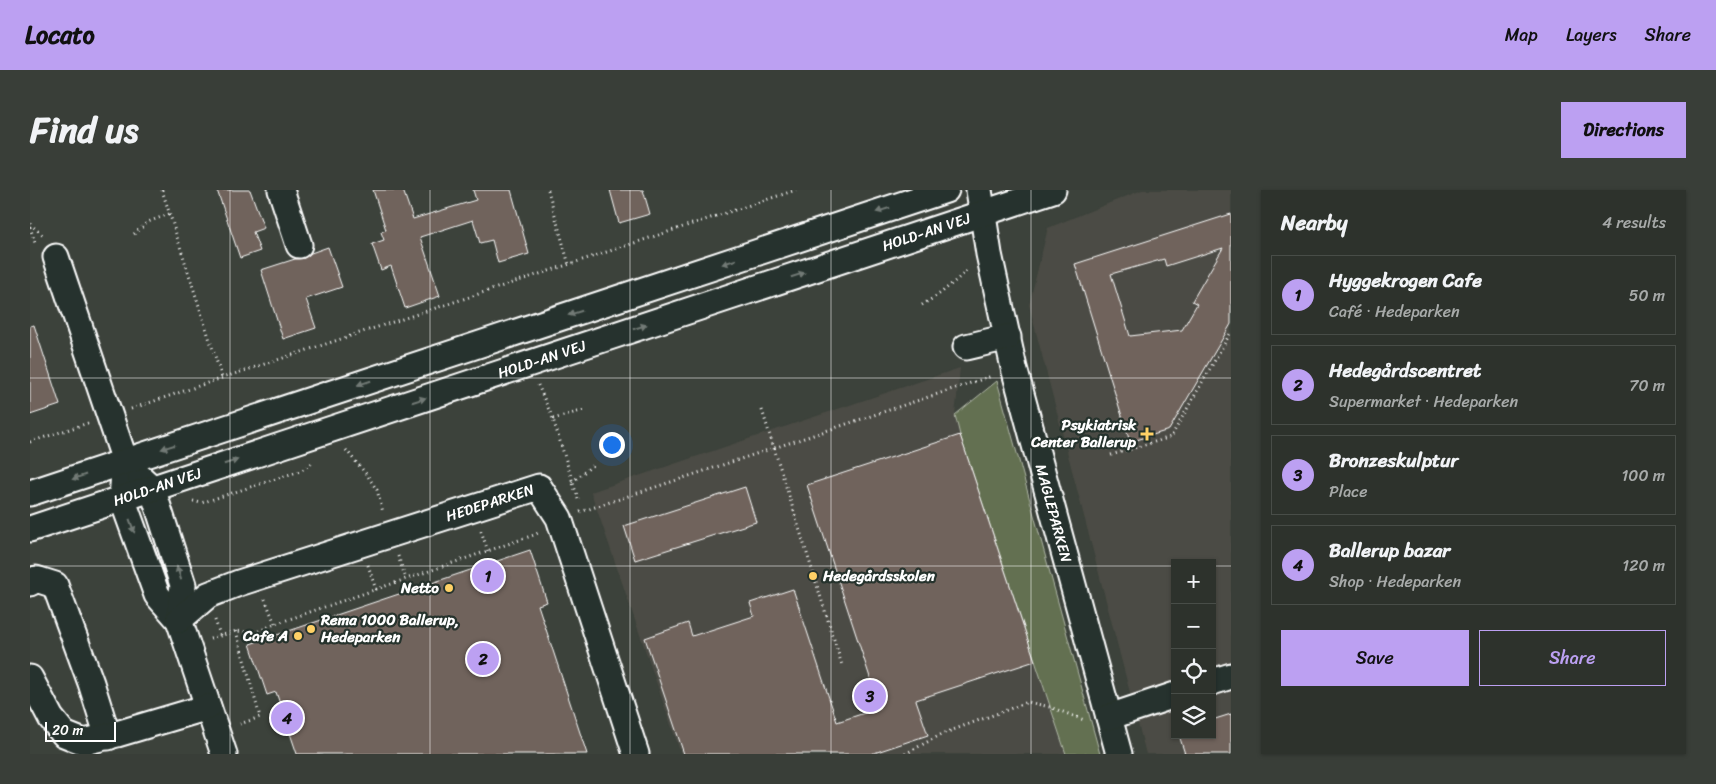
<!DOCTYPE html>
<meta charset="utf-8">
<style>
body{margin:0;font-family:Sriracha,sans-serif;background:#393e38;color:#f1f3f6}
.controls{position:absolute;right:15px;bottom:15px;display:grid;overflow:hidden;border-radius:0px;box-shadow:0 1px 4px #0004}
.controls button{width:45px;height:45px;display:grid;place-items:center;padding:0;border:0;border-bottom:1px solid #484d48;background:#2d322c;color:#f1f3f6;font:25px sans-serif}
.scale{position:absolute;left:15px;bottom:12px;width:71px;box-sizing:border-box;padding-left:5px;border:2px solid #fff;border-top:0;font-size:14px;line-height:18px;white-space:nowrap;color:#fff;-webkit-text-stroke:4px #26332d;paint-order:stroke}
.you{position:absolute;left:581px;top:254px;width:18px;height:18px;margin:-12px;border:4px solid #fff;border-radius:50%;background:#1a73e8;box-shadow:0 0 0 8px #1a73e833}
.badge{display:grid;place-items:center;width:32px;height:32px;border-radius:50%;background:#bca0f2;color:#111;font-size:16px;font-weight:700}
.pin{position:absolute;translate:-50% -50%;border:2px solid #fff;box-shadow:0 1px 5px #0006}
.list{margin:0;padding:0;list-style:none}
h2{display:flex;justify-content:space-between;align-items:center;height:65px;margin:0;padding:0 20px;font-size:21px}
h2 small{font-size:16px;font-weight:400;color:#a7aaa9}
.list li{display:grid;grid-template-columns:32px 1fr auto;gap:15px;align-items:center;box-sizing:border-box;height:80px;margin:0 10px 10px;padding:0 10px;border:1px solid #484d48;border-radius:0px}
.list b{display:block;font-size:19px;white-space:nowrap}
.list p{margin:0;font-size:16px;white-space:nowrap;color:#a7aaa9}
.list em{font-size:16px;font-style:normal;color:#a7aaa9}
.actions{display:flex;gap:10px;padding:15px 20px}
.actions a{flex:1;padding:11px 0;border:1px solid #bca0f2;border-radius:0px;text-align:center;font-size:18px;color:#bca0f2}
.actions .main{background:#bca0f2;color:#111}
.icon{flex:none;width:28px;height:28px;fill:none;stroke:currentColor;stroke-width:2;stroke-linecap:round;stroke-linejoin:round}
.map{position:relative;flex:none;width:1201px;height:564px;overflow:hidden;border-radius:0px}
header{display:flex;align-items:center;gap:30px;box-sizing:border-box;height:70px;padding:0 25px;background:#bca0f2;color:#111}
header strong{font-size:24px}
nav{display:flex;gap:28px;margin-inline-start:auto;font-size:18px}
.intro{display:flex;align-items:center;justify-content:space-between;box-sizing:border-box;height:120px;padding:0 30px}
h1{margin:0;font-size:35px}
.button{padding:12px 22px;border-radius:0px;background:#bca0f2;color:#111;font-size:18px;font-weight:700}
main{display:flex;gap:30px;padding:0 30px}
aside{flex:1;background:#2d322c;border-radius:0px;box-shadow:0 1px 4px #0004}
.map>svg:first-child{display:block}
.built{fill:#4c4c45;fill-rule:evenodd}
.green{fill:#637051;stroke:#b1b8a8}
.building{fill:#70645c;stroke:#fff;fill-rule:evenodd}
.lines{fill:none;stroke-linecap:round;stroke-linejoin:round}
.minor-casing{stroke:#fff;stroke-width:29}
.path{stroke:#fff;stroke-width:3;stroke-dasharray:1 4;stroke-linecap:butt}
.minor{stroke:#26332d;stroke-width:25}
.oneway{fill:#727a76}
.grid{fill:none;stroke:#fff;stroke-width:1;stroke-opacity:0.55}
.poi-dot{fill:#ffd166;stroke:#26332d;stroke-width:2}
.labels{text-anchor:middle;dominant-baseline:central;stroke-width:4.5;stroke-linejoin:round;paint-order:stroke}
.street-label{font-size:15px;fill:#fff;stroke:#26332d}
.poi-label{font-size:15px;font-weight:bold;fill:#fff;stroke:#26332d;text-anchor:end}
</style>
<header>
<strong>Locato</strong>
<nav><a>Map</a><a>Layers</a><a>Share</a></nav>
</header>
<div class="intro"><h1>Find us</h1><a class="button">Directions</a></div>
<main>
<div class="map">
<svg width="1201" height="564" viewBox="0 0 1201 564">
<rect width="100%" height="100%" fill="#3c423b"/>
<filter id="ink" filterUnits="userSpaceOnUse"><feTurbulence type="fractalNoise" baseFrequency=".02" numOctaves="2"/><feDisplacementMap in="SourceGraphic" scale="10" xChannelSelector="R" yChannelSelector="G"/><feConvolveMatrix kernelMatrix="1 2 1 2 8 2 1 2 1" color-interpolation-filters="sRGB"/></filter>
<g filter="url(#ink)">
<g class="built">
<path d="M1112,0H1201V564H1116L999,115L1018,38ZM1145,373H1182V545H1145Z"/>
<path d="M930,178L925,225L930,245L1036,564H651L561,302Z"/>
</g>
<path class="green" d="M967,191L1070,564H1036L930,245L925,225Z"/>
<g class="building">
<path d="M187,0H220L234,38L223,42L230,61L210,68Z"/>
<path d="M343,0H373L383,29L446,10L443,0H481L499,64L468,73L462,50L450,53L443,30L390,47L410,106L375,118L361,76L351,80L342,54L354,50L351,42L356,40Z"/>
<path d="M580,0H613L620,24L589,33Z"/>
<path d="M1201,24V134L1139,240L1100,252L1045,74ZM1193,58L1162,111L1167,114L1152,140L1100,146L1081,84L1134,69L1136,76Z"/>
<path d="M298,57L312,97L276,109L286,138L253,149L231,80L265,69L274,68L281,63Z"/>
<path d="M4,135L30,215L0,225V136Z"/>
<path d="M930,245L1005,471L886,510L898,545L841,564H654L615,448L658,433L662,446L724,426L720,413L763,399L807,532L850,518L777,295Z"/>
<path d="M715,297L726,332L605,370L594,336Z"/>
<path d="M500,360L517,412L508,415L557,564H267L246,502L237,505L220,454Z"/>
<path d="M1201,524V564H1155L1149,545H1182V530Z"/>
</g>
<g class="lines">
<g class="minor-casing">
<g id="minor">
<path d="M251,0L269,55"/>
<path id="s1" d="M949,0L959,64L984,178L1089,564"/>
<path d="M26,67L95,271L92,308L127,405L149,430L194,564"/>
<path d="M936,157L978,147"/>
<path d="M111,288L122,298L153,395L149,430"/>
<path d="M0,303L916,0"/>
<path id="s2" d="M0,339L1023,0"/>
<path d="M0,393L6,389L25,395L61,493L78,547"/>
<path id="s3" d="M149,430L178,405L209,393L509,297L529,328L606,564"/>
<path d="M0,488L21,528L34,544L54,552L87,544L178,517"/>
<path d="M1182,492L1201,486"/>
<path d="M1079,527L1145,505"/>
</g>
</g>
<g class="path">
<path d="M132,0L192,188"/>
<path d="M518,0L539,75"/>
<path d="M0,34L15,47"/>
<path d="M0,37L6,56"/>
<path d="M104,44L118,32L139,24"/>
<path d="M892,115L911,103L937,81"/>
<path d="M508,195L523,229L548,309"/>
<path d="M101,219L192,188L766,0"/>
<path d="M732,220L812,475"/>
<path d="M523,229L554,220"/>
<path d="M0,252L58,233"/>
<path d="M316,260L337,285L347,300L353,322"/>
<path d="M1081,265L1141,247L1201,142"/>
<path d="M542,292L564,274"/>
<path d="M163,311L171,313L270,281L284,272"/>
<path d="M550,322L962,186"/>
<path d="M451,341L458,361"/>
<path d="M368,366L376,389"/>
<path d="M338,375L346,400"/>
<path d="M235,409L245,434"/>
<path d="M185,430L190,445"/>
<path d="M206,441L230,527L210,534"/>
<path d="M180,449L206,441L224,443L245,434L504,345L510,342"/>
<path d="M875,564L912,544L998,512L1020,517L1054,530"/>
</g>
<use href="#minor" class="minor"/>
</g>
<defs><path id="oneway-solid" d="M-6-.8H1V-3.2L6.5 0L1 3.2V.8H-6Z" transform="scale(1.25)"/></defs>
<g class="oneway">
<use href="#oneway-solid" transform="translate(853 20) rotate(162)"/>
<use href="#oneway-solid" transform="translate(699 72) rotate(162)"/>
<use href="#oneway-solid" transform="translate(768 85) rotate(-18)"/>
<use href="#oneway-solid" transform="translate(545 123) rotate(162)"/>
<use href="#oneway-solid" transform="translate(610 137) rotate(-18)"/>
<use href="#oneway-solid" transform="translate(334 193) rotate(162)"/>
<use href="#oneway-solid" transform="translate(389 210) rotate(-18)"/>
<use href="#oneway-solid" transform="translate(138 257) rotate(162)"/>
<use href="#oneway-solid" transform="translate(201 272) rotate(-18)"/>
<use href="#oneway-solid" transform="translate(49 287) rotate(161)"/>
<use href="#oneway-solid" transform="translate(102 336) rotate(70)"/>
<use href="#oneway-solid" transform="translate(149 383) rotate(-107)"/>
</g>
</g>
<path class="grid" d="M200,0V564M400,0V564M600,0V564M801,0V564M1001,0V564M0,188H1201M0,376H1145M1182,376H1201"/>
<g class="poi-dot">
<path d="M1114.5 236.5h5v5h5v5h-5v5h-5v-5h-5v-5h5z"/>
<circle cx="783" cy="386" r="5"/>
<circle cx="419" cy="398" r="5"/>
<circle cx="281" cy="439" r="5"/>
<circle cx="268" cy="446" r="5"/>
</g>
<g class="labels">
<g class="street-label">
<text stroke="none"><textPath href="#s2" startOffset="944">HOLD-AN VEJ</textPath></text>
<text stroke="none"><textPath href="#s2" startOffset="539">HOLD-AN VEJ</textPath></text>
<text stroke="none"><textPath href="#s2" startOffset="134">HOLD-AN VEJ</textPath></text>
<text stroke="none"><textPath href="#s3" startOffset="335">HEDEPARKEN</textPath></text>
<text stroke="none"><textPath href="#s1" startOffset="332">MAGLEPARKEN</textPath></text>
</g>
<g class="poi-label">
<text x="1106" y="235">Psykiatrisk<tspan x="1106" dy="17">Center Ballerup</tspan></text>
<text x="793" y="386" text-anchor="start">Hedegårdsskolen</text>
<text x="409" y="398">Netto</text>
<text x="291" y="430" text-anchor="start">Rema 1000 Ballerup,<tspan x="291" dy="17">Hedeparken</tspan></text>
<text x="258" y="446">Cafe A</text>
</g>
</g>
</svg>
<div class="controls">
<button>+</button>
<button>−</button>
<button><svg class="icon" aria-label="locate" viewBox="0 0 24 24"><circle cx="12" cy="12" r="6"/><path d="M12 2v4M12 18v4M2 12h4M18 12h4"/></svg></button>
<button><svg class="icon" aria-label="layers" viewBox="0 0 24 24"><path d="M12 4l9 5-9 5-9-5zM3 14l9 5 9-5"/></svg></button>
</div>
<div class="scale">20 m</div>
<div class="you"></div>
<div class="pin badge" style="left:458px;top:386px">1</div>
<div class="pin badge" style="left:453px;top:469px">2</div>
<div class="pin badge" style="left:840px;top:506px">3</div>
<div class="pin badge" style="left:257px;top:528px">4</div>
</div>
<aside>
<h2>Nearby<small>4 results</small></h2>
<ul class="list">
<li><span class="badge">1</span><div><b>Hyggekrogen Cafe</b><p>Café · Hedeparken</p></div><em>50 m</em></li>
<li><span class="badge">2</span><div><b>Hedegårdscentret</b><p>Supermarket · Hedeparken</p></div><em>70 m</em></li>
<li><span class="badge">3</span><div><b>Bronzeskulptur</b><p>Place</p></div><em>100 m</em></li>
<li><span class="badge">4</span><div><b>Ballerup bazar</b><p>Shop · Hedeparken</p></div><em>120 m</em></li>
</ul>
<div class="actions"><a class="main">Save</a><a>Share</a></div>
</aside>
</main>
